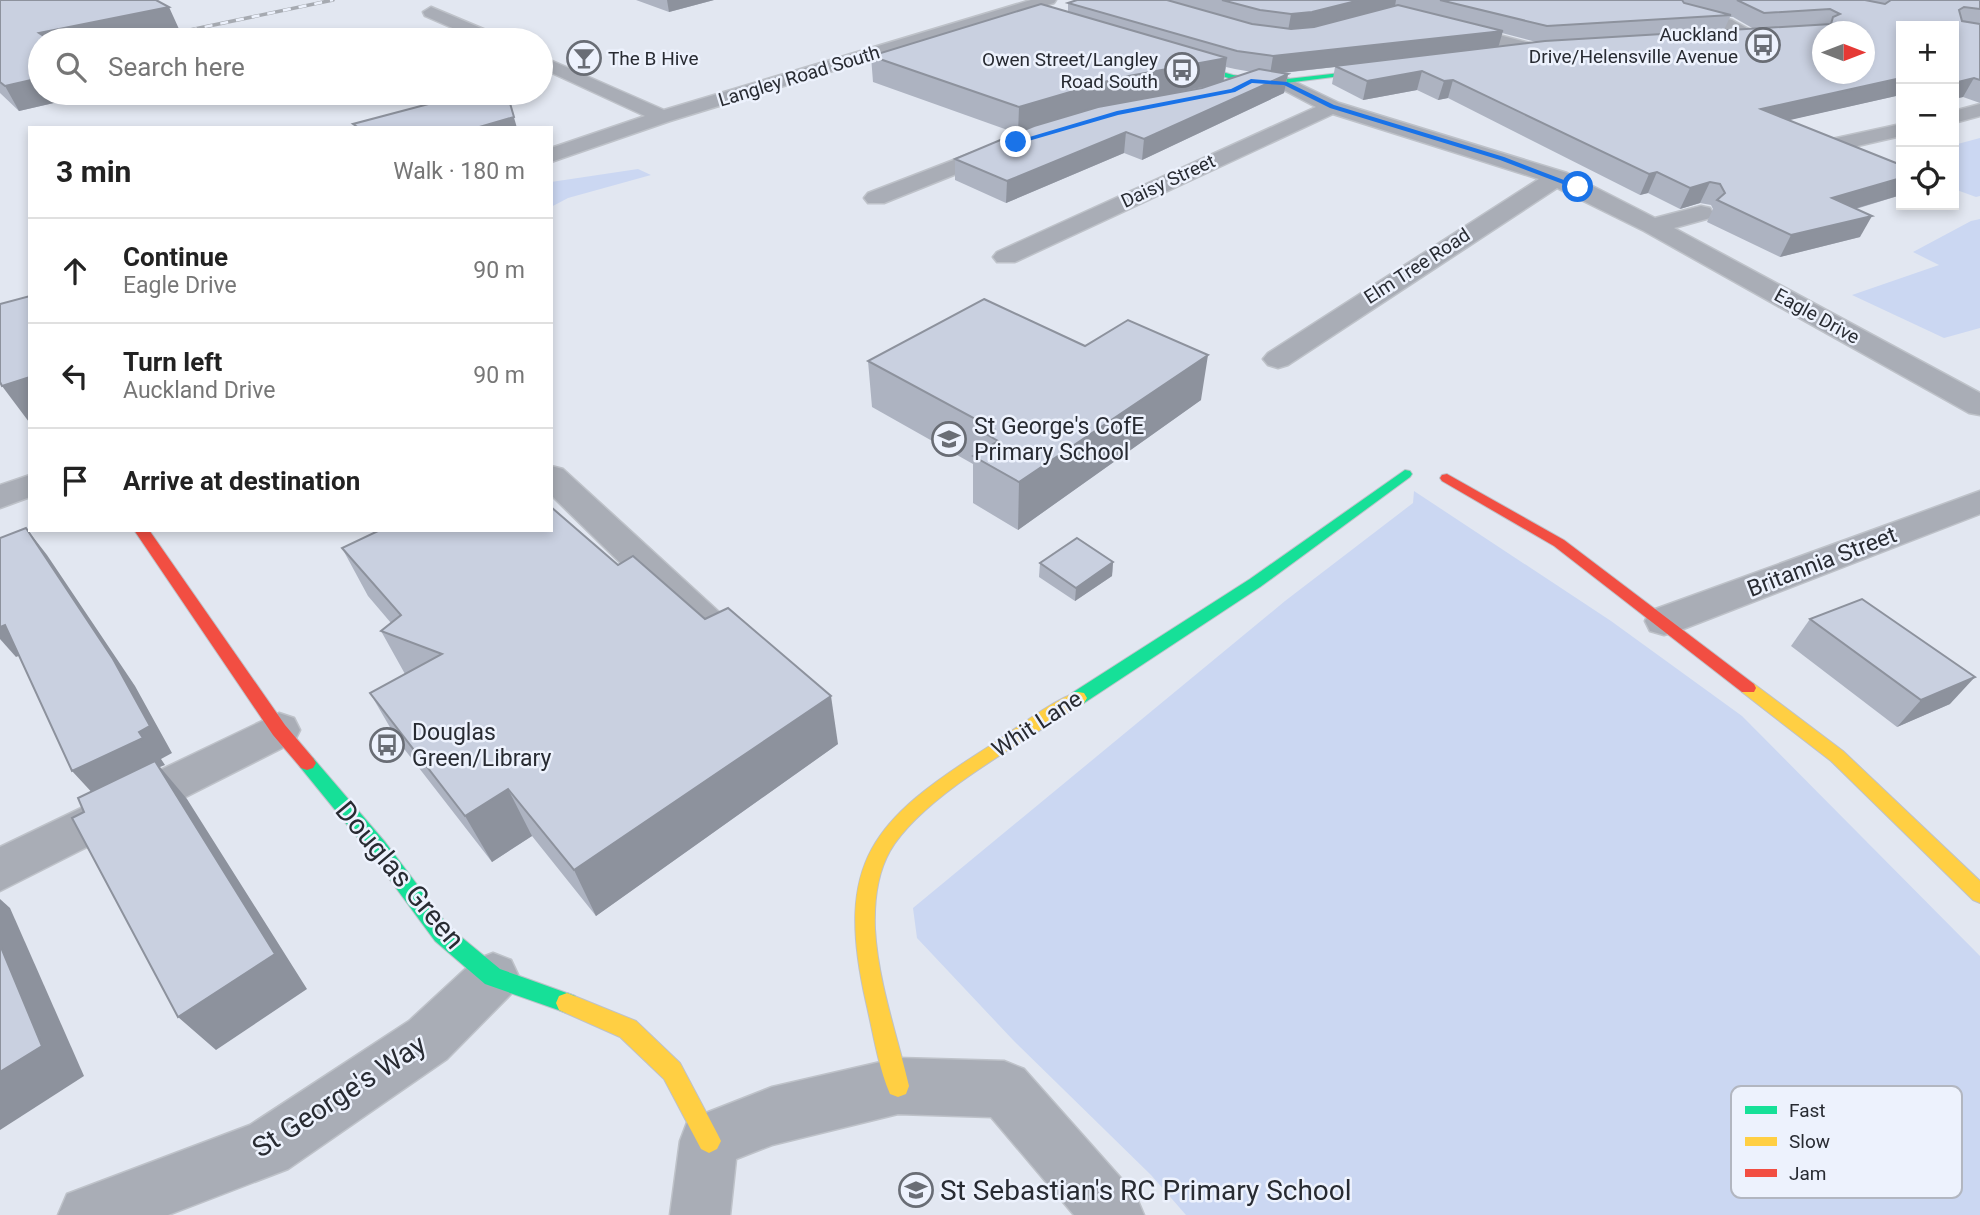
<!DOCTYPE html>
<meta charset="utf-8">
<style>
body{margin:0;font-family:Roboto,sans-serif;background:#f6f6f6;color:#222}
.controls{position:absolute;right:21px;top:21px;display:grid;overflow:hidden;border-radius:0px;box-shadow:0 4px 10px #0003}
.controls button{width:63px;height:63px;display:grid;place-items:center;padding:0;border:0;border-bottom:2px solid #e0e0e0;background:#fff;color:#222;font:35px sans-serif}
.compass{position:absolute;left:1812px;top:21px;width:63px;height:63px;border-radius:50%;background:#fff;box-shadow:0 4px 10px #0003;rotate:90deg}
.stop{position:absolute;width:21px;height:21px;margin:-16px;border:5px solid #1a73e8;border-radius:50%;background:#fff}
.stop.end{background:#1a73e8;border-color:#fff;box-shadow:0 2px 7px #0008}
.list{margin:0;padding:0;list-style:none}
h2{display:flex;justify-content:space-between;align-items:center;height:91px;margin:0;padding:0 28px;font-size:30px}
h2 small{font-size:23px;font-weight:400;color:#767676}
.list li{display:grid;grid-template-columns:46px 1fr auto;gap:21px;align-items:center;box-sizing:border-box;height:105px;padding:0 28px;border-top:2px solid #e0e0e0}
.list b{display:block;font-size:26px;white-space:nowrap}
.list p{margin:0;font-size:23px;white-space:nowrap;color:#767676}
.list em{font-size:23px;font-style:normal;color:#767676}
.icon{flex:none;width:38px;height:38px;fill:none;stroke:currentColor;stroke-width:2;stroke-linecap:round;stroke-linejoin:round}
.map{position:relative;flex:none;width:1980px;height:1215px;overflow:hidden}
.search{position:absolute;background:#fff;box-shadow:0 4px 10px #0003;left:28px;top:28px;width:525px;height:77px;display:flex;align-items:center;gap:18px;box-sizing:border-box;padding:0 24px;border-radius:38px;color:#767676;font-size:26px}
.panel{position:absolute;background:#fff;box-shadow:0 4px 10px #0003;left:28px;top:126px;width:525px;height:406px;border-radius:0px}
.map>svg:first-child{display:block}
.green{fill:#cbd7f2}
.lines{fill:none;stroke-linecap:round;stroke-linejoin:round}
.street-casing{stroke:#bec2c9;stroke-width:3}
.fast-casing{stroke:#bec2c9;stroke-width:2}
.slow-casing{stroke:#bec2c9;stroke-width:2}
.jam-casing{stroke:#bec2c9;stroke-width:2}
.street{fill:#a9adb6;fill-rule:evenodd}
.fast{fill:#16e098;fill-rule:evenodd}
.slow{fill:#ffcf43;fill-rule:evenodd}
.jam{fill:#f24e42;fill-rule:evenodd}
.rail-casing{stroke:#a6aab1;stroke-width:3.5}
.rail{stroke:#edf2fd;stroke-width:2.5;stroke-dasharray:8;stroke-linecap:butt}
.wall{fill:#adb3c1;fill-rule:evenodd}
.shaded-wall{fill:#8d929d}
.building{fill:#c9d0e0;stroke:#8d929d;stroke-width:2;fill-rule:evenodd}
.route{fill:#1a73e8}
.labels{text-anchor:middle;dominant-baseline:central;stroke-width:5;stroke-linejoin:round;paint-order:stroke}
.far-poi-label{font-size:19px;fill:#282b32;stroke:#edf2fd;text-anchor:end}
.far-street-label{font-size:19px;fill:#282b32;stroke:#edf2fd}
.poi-label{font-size:23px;fill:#282b32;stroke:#edf2fd;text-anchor:start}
.street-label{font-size:23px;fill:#282b32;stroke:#edf2fd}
.near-street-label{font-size:28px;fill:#282b32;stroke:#edf2fd}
.near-poi-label{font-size:28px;fill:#282b32;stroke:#edf2fd;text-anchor:start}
.key{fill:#edf2fd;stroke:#b2b6c0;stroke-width:2}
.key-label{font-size:19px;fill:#282b32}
</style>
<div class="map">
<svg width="1980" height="1215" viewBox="0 0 1980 1215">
<rect width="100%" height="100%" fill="#e2e7f1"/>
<g class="green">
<path d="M1980,138V196L1976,197L1954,189V145Z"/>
<path d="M638,169L651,175L568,198L551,207V182Z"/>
<path d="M1980,219V328L1944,338L1852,295L1939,265L1913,252L1971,221Z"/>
<path d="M1414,491L1611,621L1742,716L1980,956V1215H1186L1151,1175L1013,1040L917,938L913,908L1285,601L1413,503Z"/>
</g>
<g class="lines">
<g class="street-casing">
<g id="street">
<path d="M1031,0H1056L1054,3L670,121L551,162V148L645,116L541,68V56L664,110Z"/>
<path d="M431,7L500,36L503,40H480L425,16L423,12Z"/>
<path d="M1684,8L1732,20L1765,38L1756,43L1720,28L1678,17L1676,13Z"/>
<path d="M1449,22L1545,47L1548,51L1539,56L1443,31L1440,27Z"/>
<path d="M1285,77L1339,103L1567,173L1655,218L1701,206L1710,208L1713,213L1710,218L1674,228L1980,393V415L1969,413L1644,231L1557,188L1288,365L1278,368L1268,365L1263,359L1268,353L1539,179L1333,114L1015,262H997L993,257L997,252L1316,107L1278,87L1275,83L1278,79Z"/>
<path d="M1980,104V116L1954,123V111Z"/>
<path d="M1901,124V136L1840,150L1829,144L1832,139Z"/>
<path d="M1003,141L1014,147L1011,152L884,203H868L864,198L868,193Z"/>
<path d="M551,466L563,469L719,612L725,622L719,632L705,636L691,632L551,495Z"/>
<path d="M30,475V497L0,508V485Z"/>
<path d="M1980,491V514L1678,631L1664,635L1650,631L1645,621L1650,611Z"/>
<path d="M279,713L294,718L300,730L294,742L0,891V847Z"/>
<path d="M493,953L511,960L519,977L511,994L447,1059L288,1169L168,1215H58L67,1194L250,1125L409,1021L475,960Z"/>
<path d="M898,1058L1004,1061L1024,1069L1135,1194L1144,1215H1074L991,1117L898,1114L772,1145L736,1159L730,1215H670L680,1141L688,1120L772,1087Z"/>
</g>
</g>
<g class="fast-casing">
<g id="fast">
<path d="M1173,58L1233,75L1270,81L1384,68L1388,70L1270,85L1232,79L1173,62Z"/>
<path d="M1405,470L1410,471L1412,474L1410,477L1260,587L1084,703H1072L1069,698L1072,693L1250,579Z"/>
<path d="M307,756L313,758L385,842L449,927L500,969L575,996L578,1003L575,1010L567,1013L485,984L435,941L371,854L301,768L298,763L301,758Z"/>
</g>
</g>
<g class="slow-casing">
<g id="slow">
<path d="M1748,682L1754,684L1843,751L1980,881V903L1973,900L1831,761L1742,692L1740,688L1742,684Z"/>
<path d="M1078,692L1084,693L1087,698L1084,703C1028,739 923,795 890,851C877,874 874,903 875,929C878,982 897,1035 909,1086L906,1094L898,1097L890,1094C878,1066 873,1032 866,1002C834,861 873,820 988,747C1011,732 1054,699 1078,692Z"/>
<path d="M567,993L636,1021L680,1063L717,1133L721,1141L717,1149L709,1153L701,1149L664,1079L620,1037L559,1010L556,1003L559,996Z"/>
</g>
</g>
<g class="jam-casing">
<g id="jam">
<path d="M1447,474L1564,540L1754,684L1756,688L1754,692H1742L1554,546L1442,481L1440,478L1442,475Z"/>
<path d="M134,530H149L285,725L313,758L316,763L313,768L307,770L301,768L273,735Z"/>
</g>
</g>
<use href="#street" class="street"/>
<use href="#fast" class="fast"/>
<use href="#slow" class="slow"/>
<use href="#jam" class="jam"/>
<g class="rail-casing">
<path id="rail" d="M142,40L333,0"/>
</g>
<use href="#rail" class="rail"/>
</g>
<g class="wall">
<path d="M0,0L179,29L40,40V93H97L19,111L0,93Z"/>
<path d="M636,0H714L669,12Z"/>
<path d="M1077,0H1980V103L1963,97L1954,99V26H1901V97L1896,96L1788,120L1901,165V195L1856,209L1860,237L1780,257L1707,222L1713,209L1711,205L1700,203L1680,209L1648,193L1640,195L1448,98L1438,100L1417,90L1363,100L1332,84L1335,67L1283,73L1288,74L1284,93L1142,160L1124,153L1006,203L955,180V159L1016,133L873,82L871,56L1068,12V3ZM1730,17H1733L1754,29L1724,30ZM1502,33L1536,42L1498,46ZM1226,67L1235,69L1252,72L1224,81Z"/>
<path d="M868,361L1201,400L1018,530L973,503V464L872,407Z"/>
<path d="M342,548L618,565L838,744L596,916L532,836L492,862L398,741L370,693L405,674L381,631L391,623L368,596Z"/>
<path d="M1113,562L1112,576L1075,601L1039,577L1040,563Z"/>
<path d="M1810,619L1950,704L1897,727L1791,646Z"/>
</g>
<g class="shaded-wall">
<path d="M667,0H714L669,12Z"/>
<path d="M1360,0H1396L1395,6L1309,29L1288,31L1291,14Z"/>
<path d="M169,7L179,29L125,40H44L39,33Z"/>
<path d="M1503,31L1498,48L1335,66V67L1270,74L1273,56Z"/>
<path d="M1227,58L1223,83L1116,104L1018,134L1019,107L1118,78Z"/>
<path d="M1422,71L1417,90L1363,100L1367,81Z"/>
<path d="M1288,74L1284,93L1142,160L1144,139Z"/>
<path d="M40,78V93H97L19,111L5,86Z"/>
<path d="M1901,78V87L1896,96L1751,129L1761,109Z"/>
<path d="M1974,78L1963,97L1954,99V83Z"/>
<path d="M1453,80L1448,98L1438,100L1444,81Z"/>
<path d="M507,93L517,128H476Z"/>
<path d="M1126,132L1124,153L1006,203L1007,181Z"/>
<path d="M1657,172L1648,193L1640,195L1649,174Z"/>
<path d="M1901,178V195L1820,219L1832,198Z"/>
<path d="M1710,182L1700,203L1680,209L1690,188Z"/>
<path d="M1872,216L1860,237L1780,257L1791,235Z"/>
<path d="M1208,355L1201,400L1018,530L1019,482Z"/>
<path d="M30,377V422H29L2,386Z"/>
<path d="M26,528L47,555L135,686L172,753L161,759L165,765L160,767L187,799L307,989L216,1050L178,1017L97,798L72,771L139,732Z"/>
<path d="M1113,562L1112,576L1075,601L1076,588Z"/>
<path d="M5,625L29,652L16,657L0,639V627Z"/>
<path d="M1975,677L1950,704L1897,727L1921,700Z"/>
<path d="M831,696L838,744L596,916L574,870Z"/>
<path d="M508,789L532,836L492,862L465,816Z"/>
<path d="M0,899L10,908L84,1076L0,1130Z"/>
</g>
<g class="building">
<path d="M0,0H156L169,7L39,33L50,40H40V78L5,86L0,82Z"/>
<path d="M1077,0H1167L1252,24L1291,29L1314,27L1398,5L1503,31L1273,56L1237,51L1068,3Z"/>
<path d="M1222,0H1360L1312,12L1291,14L1260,10Z"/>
<path d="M1440,0H1682L1684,3L1731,15L1547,26Z"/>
<path d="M1737,0H1865L1885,4L1891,0H1980V9L1964,7L1959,10L1962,21L1980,24V80L1974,78L1954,83V26H1901V78L1761,109L1901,165V178L1832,198L1872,216L1791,235L1717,200L1725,193L1720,184L1710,182L1690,188L1657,172L1649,174L1453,80L1444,81L1422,71L1367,81L1335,66L1545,41L1831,24L1833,17L1840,14L1830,9L1764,13ZM1823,32H1865V74H1823Z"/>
<path d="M1041,4L1227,58L1118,78L1019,107L871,56Z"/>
<path d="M1259,69L1288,74L1144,139L1126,132L1007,181L955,159L1034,126L1098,107L1202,88Z"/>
<path d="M470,93H507L514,117L476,128H359L353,124Z"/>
<path d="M30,296V377L2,386L0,382V304Z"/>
<path d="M984,299L1085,346L1128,320L1208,355L1019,482L973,456L998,441L986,434L994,429L868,361Z"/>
<path d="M551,507L618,565L633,556L705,619L728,608L831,696L574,870L508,789L465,816L370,693L442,654L381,631L401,615L342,548L380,530H551Z"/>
<path d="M26,528L113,659L150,726L139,732L143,738L72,771L5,625L0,627V538Z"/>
<path d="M1077,538L1113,562L1076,588L1040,563Z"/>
<path d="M1862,599L1975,677L1921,700L1810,619Z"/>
<path d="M155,761L275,954L178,1017L72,818L84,812L78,798Z"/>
<path d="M0,945L42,1046L0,1072Z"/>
</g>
<path class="route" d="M1251,79L1287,82L1334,105L1504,157L1582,187L1576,189L1500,160L1330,108L1284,85L1252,83L1235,92L1118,115L1018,144L1013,142L1117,111L1231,89Z"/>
<defs>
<g id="bus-ring" transform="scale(1.75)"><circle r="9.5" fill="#edf2fd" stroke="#696d75" stroke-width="1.5"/><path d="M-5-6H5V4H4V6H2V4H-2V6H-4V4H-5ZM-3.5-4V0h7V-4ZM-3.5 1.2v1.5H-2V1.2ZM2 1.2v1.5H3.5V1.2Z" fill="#696d75"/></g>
<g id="bar-ring" transform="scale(1.75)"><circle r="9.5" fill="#edf2fd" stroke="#696d75" stroke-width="1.5"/><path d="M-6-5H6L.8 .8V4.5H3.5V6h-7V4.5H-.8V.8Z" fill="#696d75"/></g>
<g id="school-ring" transform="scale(1.75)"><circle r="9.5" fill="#edf2fd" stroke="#696d75" stroke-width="1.5"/><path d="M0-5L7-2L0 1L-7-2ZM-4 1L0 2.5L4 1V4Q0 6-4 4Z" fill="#696d75"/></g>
</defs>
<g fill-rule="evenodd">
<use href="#bus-ring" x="1763" y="45"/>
<use href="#bar-ring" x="584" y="58"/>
<use href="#bus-ring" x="1182" y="70"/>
<use href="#school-ring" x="949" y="439"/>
<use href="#bus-ring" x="387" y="745"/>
<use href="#school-ring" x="916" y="1190"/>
</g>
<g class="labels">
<g class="far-poi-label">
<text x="1738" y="34">Auckland<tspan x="1738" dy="22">Drive/Helensville Avenue</tspan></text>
<text x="608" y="58" text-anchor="start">The B Hive</text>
<text x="1158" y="59">Owen Street/Langley<tspan x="1158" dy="22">Road South</tspan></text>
</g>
<g class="far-street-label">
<text transform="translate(799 76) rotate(-17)">Langley Road South</text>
<text transform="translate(1168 181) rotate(-25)">Daisy Street</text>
<text transform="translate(1417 266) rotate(-33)">Elm Tree Road</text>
<text transform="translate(1817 316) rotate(29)">Eagle Drive</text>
</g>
<g class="poi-label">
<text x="974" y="426">St George's CofE<tspan x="974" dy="26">Primary School</tspan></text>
<text x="412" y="732">Douglas<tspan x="412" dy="26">Green/Library</tspan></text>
</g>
<g class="street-label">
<text transform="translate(1822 562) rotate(-21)">Britannia Street</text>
<text transform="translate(1037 724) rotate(-33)">Whit Lane</text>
</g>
<g class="near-street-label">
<text transform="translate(400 875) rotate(50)">Douglas Green</text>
<text transform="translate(339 1096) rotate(-33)">St George's Way</text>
</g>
<g class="near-poi-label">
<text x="940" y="1190">St Sebastian's RC Primary School</text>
</g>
</g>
<rect x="1731" y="1086" width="231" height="112" rx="10" class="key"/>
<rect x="1745" y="1106" width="32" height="8" fill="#16e098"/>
<rect x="1745" y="1137" width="32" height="9" fill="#ffcf43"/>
<rect x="1745" y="1169" width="32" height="8" fill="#f24e42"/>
<g class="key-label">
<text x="1789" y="1117">Fast</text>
<text x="1789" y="1148">Slow</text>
<text x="1789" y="1180">Jam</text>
</g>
</svg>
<div class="controls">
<button>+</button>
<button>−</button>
<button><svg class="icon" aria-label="locate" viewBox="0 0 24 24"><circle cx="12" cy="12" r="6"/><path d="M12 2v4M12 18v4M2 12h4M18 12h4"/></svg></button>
</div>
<svg class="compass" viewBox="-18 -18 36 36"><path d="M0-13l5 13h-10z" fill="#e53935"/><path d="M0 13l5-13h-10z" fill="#767676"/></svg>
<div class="stop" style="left:1578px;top:187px"></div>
<div class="stop end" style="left:1016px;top:142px"></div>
<div class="search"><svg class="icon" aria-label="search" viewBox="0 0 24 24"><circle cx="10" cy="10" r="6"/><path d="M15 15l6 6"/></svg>Search here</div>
<section class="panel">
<h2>3 min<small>Walk · 180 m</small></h2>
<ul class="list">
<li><svg class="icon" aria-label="ahead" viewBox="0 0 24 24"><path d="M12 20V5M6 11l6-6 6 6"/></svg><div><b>Continue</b><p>Eagle Drive</p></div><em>90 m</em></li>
<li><svg class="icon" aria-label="left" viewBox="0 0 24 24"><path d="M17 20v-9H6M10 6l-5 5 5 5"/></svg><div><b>Turn left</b><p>Auckland Drive</p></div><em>90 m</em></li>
<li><svg class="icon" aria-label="arrive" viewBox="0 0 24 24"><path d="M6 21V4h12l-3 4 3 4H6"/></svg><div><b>Arrive at destination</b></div></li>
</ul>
</section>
</div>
